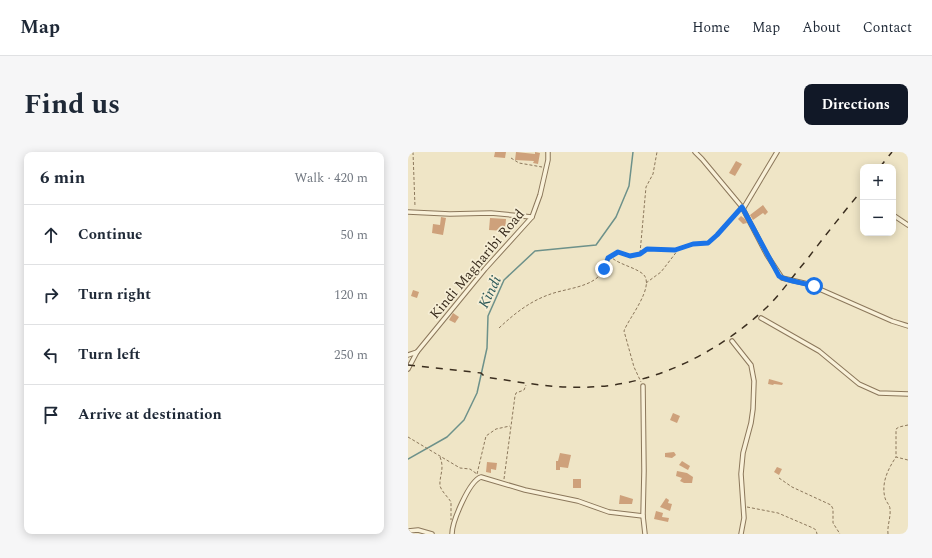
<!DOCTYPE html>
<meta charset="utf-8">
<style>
body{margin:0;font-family:Spectral,serif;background:#f6f6f7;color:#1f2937}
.controls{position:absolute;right:12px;top:12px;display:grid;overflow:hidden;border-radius:8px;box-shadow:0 2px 10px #0003}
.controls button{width:36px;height:36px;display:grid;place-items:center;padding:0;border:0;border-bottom:1px solid #e0e1e3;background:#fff;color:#1f2937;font:20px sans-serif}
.stop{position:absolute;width:12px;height:12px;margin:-9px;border:3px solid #1a73e8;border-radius:50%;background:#fff}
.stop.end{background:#1a73e8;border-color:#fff;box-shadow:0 1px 4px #0008}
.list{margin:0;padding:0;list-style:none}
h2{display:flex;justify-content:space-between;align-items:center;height:52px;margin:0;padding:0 16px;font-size:17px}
h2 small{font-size:13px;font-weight:400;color:#747a83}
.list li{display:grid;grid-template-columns:26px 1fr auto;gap:12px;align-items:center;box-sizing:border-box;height:60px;padding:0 16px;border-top:1px solid #e0e1e3}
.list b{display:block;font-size:15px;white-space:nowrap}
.list em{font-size:13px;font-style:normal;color:#747a83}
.icon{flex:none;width:22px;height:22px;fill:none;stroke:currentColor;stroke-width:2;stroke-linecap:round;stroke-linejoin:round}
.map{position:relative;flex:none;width:500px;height:382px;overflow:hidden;border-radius:8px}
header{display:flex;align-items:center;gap:24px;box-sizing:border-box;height:56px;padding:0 20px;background:#fff;border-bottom:1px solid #e0e1e3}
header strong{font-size:19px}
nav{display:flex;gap:22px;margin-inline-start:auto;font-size:14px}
.intro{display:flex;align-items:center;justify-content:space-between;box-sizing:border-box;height:96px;padding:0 24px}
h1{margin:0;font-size:28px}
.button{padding:10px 18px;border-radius:8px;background:#111827;color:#fff;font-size:14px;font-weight:700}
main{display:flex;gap:24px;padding:0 24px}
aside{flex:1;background:#fff;border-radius:8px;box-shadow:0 2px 10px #0003}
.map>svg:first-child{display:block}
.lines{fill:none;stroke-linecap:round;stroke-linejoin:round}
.stream{stroke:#6d918a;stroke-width:1.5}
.building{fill:#cea17b}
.street-casing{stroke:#8b775b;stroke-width:5.5}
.path{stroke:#8b775b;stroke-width:1;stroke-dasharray:3 2;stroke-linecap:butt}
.street{stroke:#f9f1d9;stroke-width:3.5}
.rail{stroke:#3b2e1f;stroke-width:1.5;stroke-dasharray:7 7;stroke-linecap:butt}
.route{stroke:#1a73e8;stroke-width:5}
.labels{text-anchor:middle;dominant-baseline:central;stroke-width:3.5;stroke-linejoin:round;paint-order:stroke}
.street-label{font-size:14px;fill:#3b2e1f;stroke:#f6eed5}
.water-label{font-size:15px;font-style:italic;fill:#2e5a5a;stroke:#f6eed5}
</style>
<header>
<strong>Map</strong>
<nav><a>Home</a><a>Map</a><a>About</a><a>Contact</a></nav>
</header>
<div class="intro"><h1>Find us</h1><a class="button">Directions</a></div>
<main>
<aside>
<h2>6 min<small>Walk · 420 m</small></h2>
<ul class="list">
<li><svg class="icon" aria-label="ahead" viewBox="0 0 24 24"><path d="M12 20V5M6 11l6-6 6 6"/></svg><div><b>Continue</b></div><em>50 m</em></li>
<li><svg class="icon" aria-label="right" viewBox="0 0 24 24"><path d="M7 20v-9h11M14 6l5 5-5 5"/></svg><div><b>Turn right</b></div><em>120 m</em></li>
<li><svg class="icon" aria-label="left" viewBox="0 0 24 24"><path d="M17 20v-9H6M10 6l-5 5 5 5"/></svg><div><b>Turn left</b></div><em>250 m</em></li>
<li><svg class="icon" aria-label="arrive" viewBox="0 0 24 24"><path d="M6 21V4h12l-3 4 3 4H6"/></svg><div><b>Arrive at destination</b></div></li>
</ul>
</aside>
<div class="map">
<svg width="500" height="382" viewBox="0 0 500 382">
<rect width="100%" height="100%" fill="#efe5c6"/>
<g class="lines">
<path class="stream" d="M0,307L39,285L56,268L69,241L79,196L80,164L96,128L127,99L188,93L208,65L221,34L225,0"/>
</g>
<g class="building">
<path d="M87,0H98L97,6L86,5Z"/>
<path d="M108,0L127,2V0L132,1L130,12L125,11L126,9L107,8Z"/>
<path d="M328,9L334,12L327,24L321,21Z"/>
<path d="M355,53L360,60L357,63L355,61L345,68L342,63Z"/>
<path d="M333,64L337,67L339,71L335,72L330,67Z"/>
<path d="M33,65L38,66L35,83L24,81L25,72L32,73Z"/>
<path d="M82,66L98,67L97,79L81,78Z"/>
<path d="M5,138L11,140L9,146L3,144Z"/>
<path d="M45,161L51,165L47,171L41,168Z"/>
<path d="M361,227L375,231L374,233L366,232L365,233L360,232Z"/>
<path d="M265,261L272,264L269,271L262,268Z"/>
<path d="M266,300L268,303L264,306L257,305V301Z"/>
<path d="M152,301L163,303L160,316L152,315V318H148V309H150Z"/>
<path d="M274,309L282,314L280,318L271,313Z"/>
<path d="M79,310L89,311L88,318L83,317V321L78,320Z"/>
<path d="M369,315L374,317L371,323L366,320Z"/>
<path d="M269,319L279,321L285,325L284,331H276L272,329L274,326L268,324Z"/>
<rect x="165" y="327" width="8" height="9"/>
<path d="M212,343L225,347L224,352H211Z"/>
<path d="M258,346L261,348L260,351L264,352L262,359L252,355Z"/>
<path d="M248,359L255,361L254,365L261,366L260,370L246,367Z"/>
</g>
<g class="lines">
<g class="street-casing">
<g id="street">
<path d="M287,0L294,7L334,55L359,103L374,126L400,132L484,169L500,174"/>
<path d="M335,57L369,0"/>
<path d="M0,60L42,62L83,61L124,65"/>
<path d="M485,63L500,73"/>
<path d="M353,166L411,199L451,232L471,241L500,242"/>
<path d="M324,189L343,213L346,229L345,257L343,271L335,301L333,322L336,366L333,382"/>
<path d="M0,203L9,200L77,117L124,65L132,43L140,8V0"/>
<path d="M0,217L9,200"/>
<path d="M235,234L236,319L235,364L237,382"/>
<path d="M0,379L10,378L24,382"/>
<path d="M44,382C44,370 61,329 73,325L117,338L170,349L201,360L235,364"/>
</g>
</g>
<g class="path">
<path d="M5,0L7,55"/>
<path d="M103,6L111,11L134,15"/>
<path d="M232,101L238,35L245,22L249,0"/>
<path d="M202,105L210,100L219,103L225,104L239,97L267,98L285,92L300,91L309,83L331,58"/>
<path d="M238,131L253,120L270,98"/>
<path d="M91,176C106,162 121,150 140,143C155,137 178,136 190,125C196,121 196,112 200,106H204C213,113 226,115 235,122C248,134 220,167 216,179L226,215L233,230"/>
<path d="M500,273L491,275L488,277V305L500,308"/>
<path d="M0,285L52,316L62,317L69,322"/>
<path d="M32,305C37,317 31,324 32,334C34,340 40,345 43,350V368"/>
<path d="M69,322L78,284L88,277L102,274"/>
<path d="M371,326L384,335L423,353L425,357V371L432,382"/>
<path d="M96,327L107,244L108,241L116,238L118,233"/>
<path d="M339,355L370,361L405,376L408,378L409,382"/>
<path d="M480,382C479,374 483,365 482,357C482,353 478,350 477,346C473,331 480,317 488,305"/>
</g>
<use href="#street" class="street"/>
<g class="rail">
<path d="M472,15L484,0"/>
<path d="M0,213L73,221L77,225C112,230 147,237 182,235C247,233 311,200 358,156C372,143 384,125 397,110C416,85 435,61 455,37"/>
</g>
</g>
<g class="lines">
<path class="route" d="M196,117L200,106L210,100L222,104L232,102L239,97L267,98L285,92L300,91L309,83L334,55L371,124C377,129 398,131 406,134"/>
</g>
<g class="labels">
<g class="street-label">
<text transform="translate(69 112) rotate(-50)">Kindi Magharibi Road</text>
</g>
<g class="water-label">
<text transform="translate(82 140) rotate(-64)">Kindi</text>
</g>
</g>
</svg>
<div class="controls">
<button>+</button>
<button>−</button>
</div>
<div class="stop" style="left:406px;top:134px"></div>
<div class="stop end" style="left:196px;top:117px"></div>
</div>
</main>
